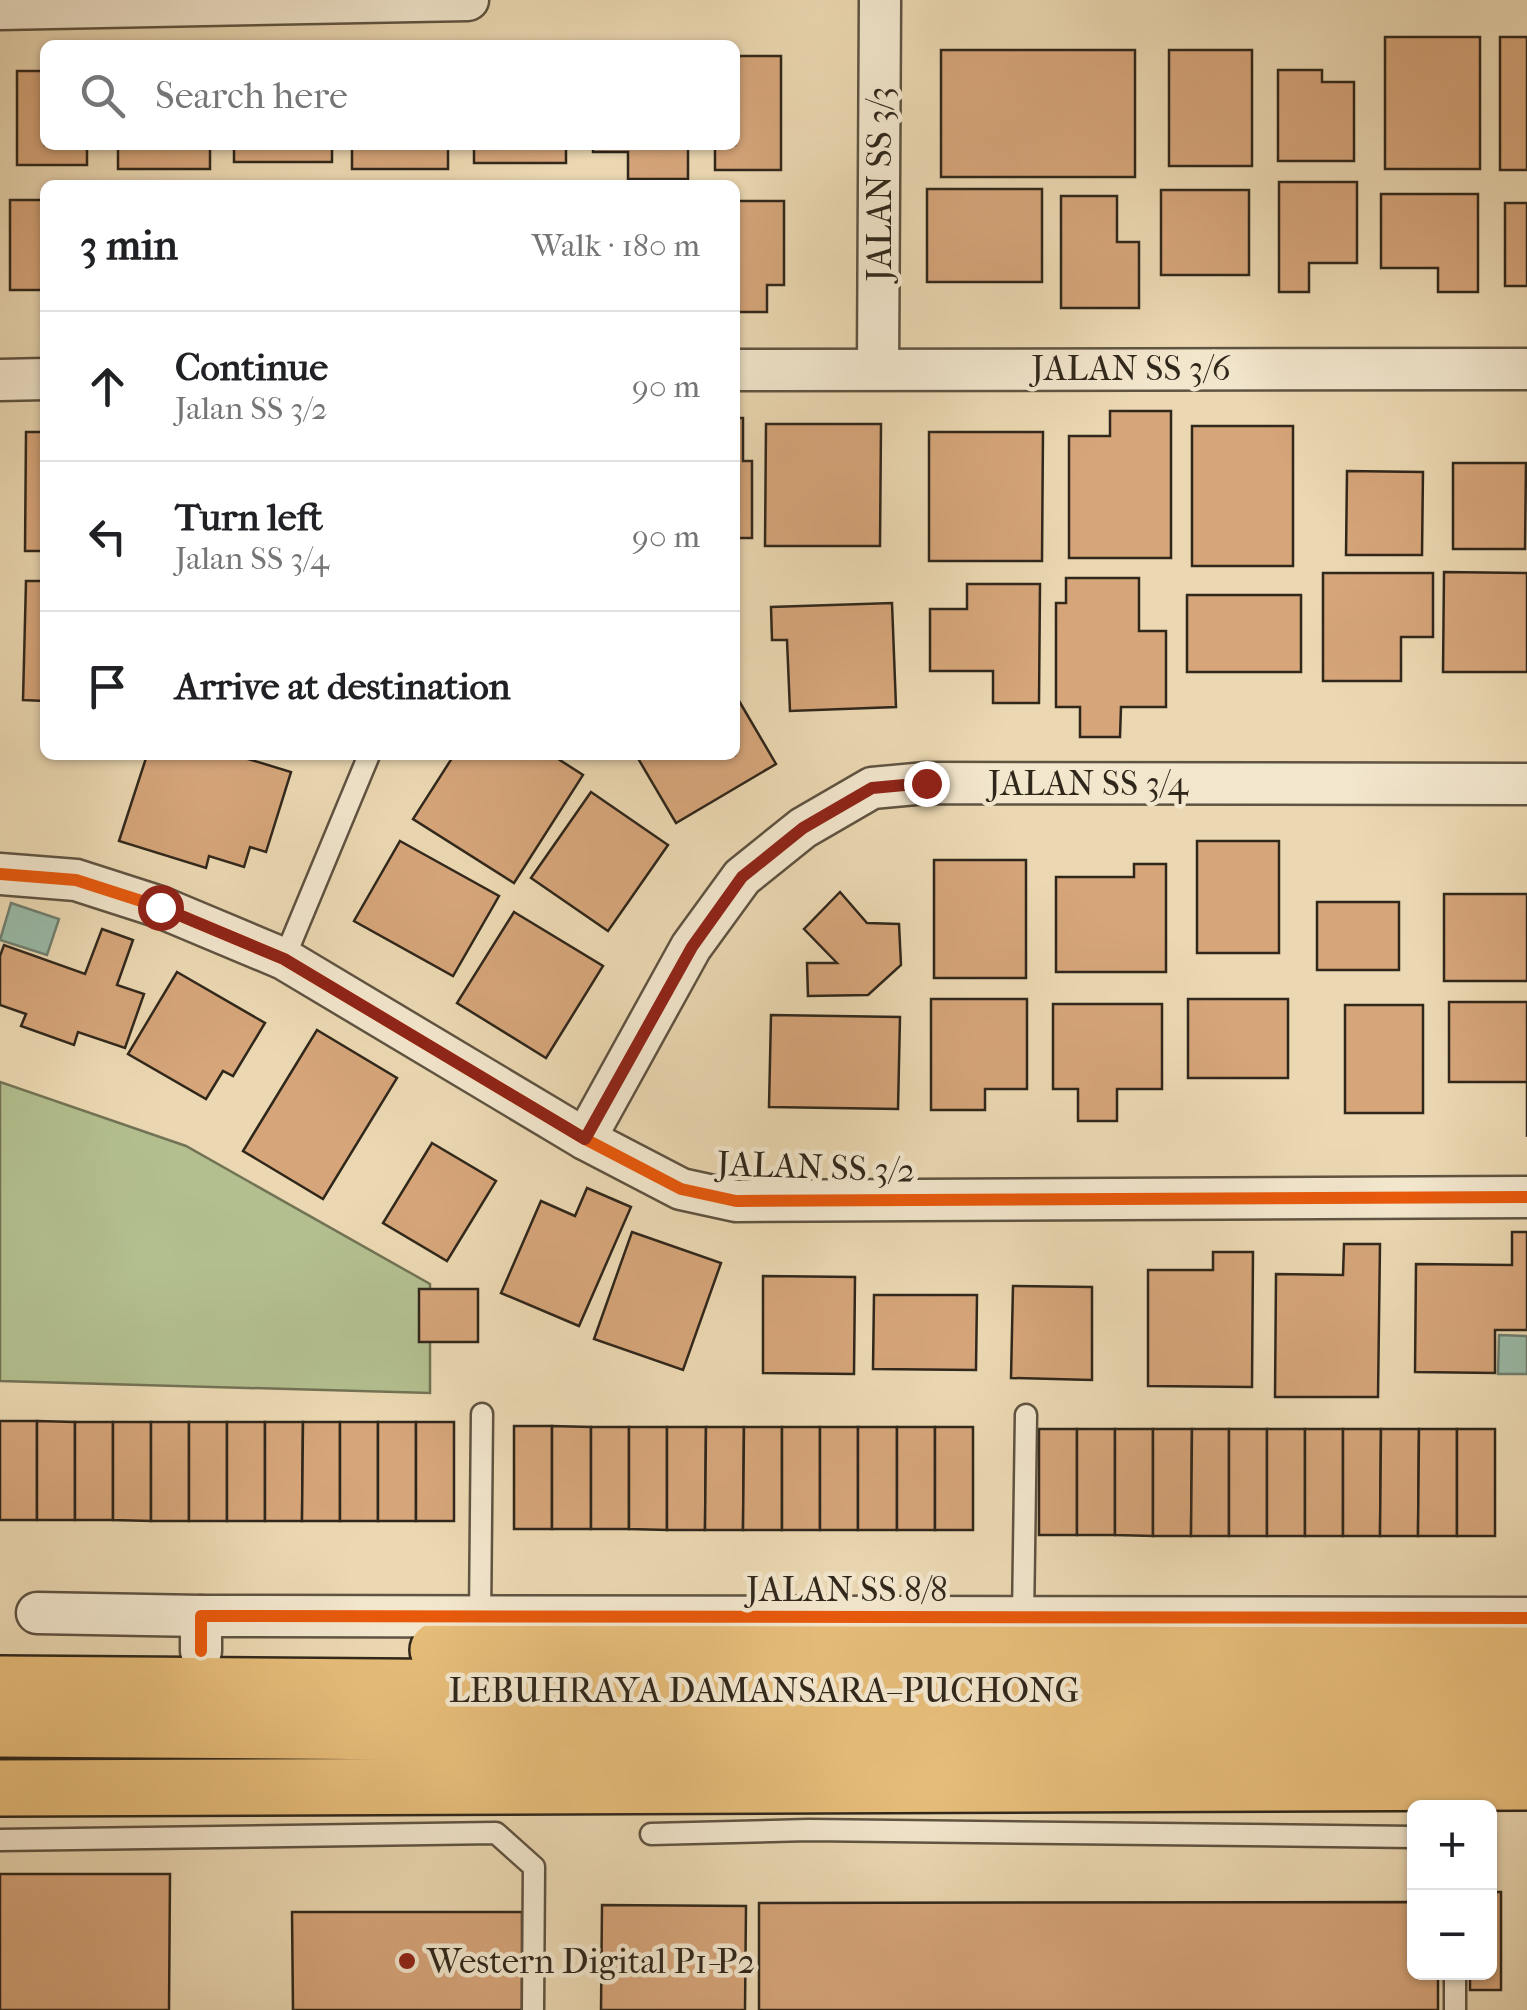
<!DOCTYPE html>
<meta charset="utf-8">
<style>
body{margin:0;font-family:"IM FELL French Canon",serif;background:#f6f6f6;color:#202124}
.controls{position:absolute;right:30px;bottom:30px;display:grid;overflow:hidden;border-radius:15px;box-shadow:0 2px 8px #0004}
.controls button{width:90px;height:90px;display:grid;place-items:center;padding:0;border:0;border-bottom:2px solid #e0e0e0;background:#fff;color:#202124;font:50px sans-serif}
.stop{position:absolute;width:30px;height:30px;margin:-22px;border:8px solid #8f2418;border-radius:50%;background:#fff}
.stop.end{background:#8f2418;border-color:#fff;box-shadow:0 2px 10px #0008}
.list{margin:0;padding:0;list-style:none}
h2{display:flex;justify-content:space-between;align-items:center;height:130px;margin:0;padding:0 40px;font-size:42px}
h2 small{font-size:32px;font-weight:400;color:#757577}
.list li{display:grid;grid-template-columns:65px 1fr auto;gap:30px;align-items:center;box-sizing:border-box;height:150px;padding:0 40px;border-top:2px solid #e0e0e0}
.list b{display:block;font-size:38px;white-space:nowrap}
.list p{margin:0;font-size:32px;white-space:nowrap;color:#757577}
.list em{font-size:32px;font-style:normal;color:#757577}
.icon{flex:none;width:55px;height:55px;fill:none;stroke:currentColor;stroke-width:2;stroke-linecap:round;stroke-linejoin:round}
.map{position:relative;flex:none;width:1527px;height:2010px;overflow:hidden}
.search{position:absolute;background:#fff;box-shadow:0 2px 8px #0004;left:40px;top:40px;width:700px;height:110px;display:flex;align-items:center;gap:25px;box-sizing:border-box;padding:0 35px;border-radius:15px;color:#757577;font-size:38px}
.panel{position:absolute;background:#fff;box-shadow:0 2px 8px #0004;left:40px;top:180px;width:700px;height:580px;border-radius:15px}
.map>svg:first-child{display:block}
.green{fill:#b3bf8f;stroke:#727355;stroke-width:2.5}
.water{fill:#99baa8;stroke:#6f7f70;stroke-width:2.5}
.building{fill:#d6a57a;stroke:#30271b;stroke-width:2.5}
.lines{fill:none;stroke-linecap:round;stroke-linejoin:round}
.service-casing{stroke:#5f5341;stroke-width:25}
.minor-casing{stroke:#5f5341;stroke-width:45}
.motorway-casing{stroke:#30271b;stroke-width:60}
.service{stroke:#f2e6cd;stroke-width:20}
.minor{stroke:#f2e6cd;stroke-width:40}
.motorway{stroke:#e6bc79;stroke-width:55}
.cycleway-casing{stroke:#f2e6cd;stroke-width:19}
.cycleway{stroke:#e8590c;stroke-width:12}
.route{stroke:#8f2418;stroke-width:12}
.poi-dot{fill:#8f2418;stroke:#f2e6cd;stroke-width:4}
.labels{text-anchor:middle;dominant-baseline:central;stroke-width:9;stroke-linejoin:round;paint-order:stroke}
.street-label{font-size:35px;fill:#30271b;stroke:#f2e6cd}
.poi-label{font-size:35px;fill:#30271b;stroke:#f2e6cd;text-anchor:start}
</style>
<div class="map">
<svg width="1527" height="2010" viewBox="0 0 1527 2010">
<rect width="100%" height="100%" fill="#ebd8b2"/>
<filter id="stains"><feTurbulence type="fractalNoise" baseFrequency=".002" numOctaves="4"/><feColorMatrix values="0 0 0 0 .2 0 0 0 0 .09 0 0 0 0 .02 0 0 0 .5 -.17"/></filter>
<radialGradient id="worn" r=".72"><stop offset=".6" stop-color="#630" stop-opacity="0"/><stop offset="1" stop-color="#630" stop-opacity=".3"/></radialGradient>
<path class="green" d="M0,1082L186,1146L430,1284V1393L0,1381Z"/>
<g class="water">
<path d="M11,903L59,919L47,955L0,940Z"/>
<path d="M1499,1335L1527,1336V1374H1498Z"/>
</g>
<g class="building">
<rect x="1385" y="37" width="95" height="132"/>
<rect x="1500" y="37" width="27" height="133"/>
<rect x="941" y="50" width="194" height="127"/>
<rect x="1169" y="50" width="83" height="116"/>
<path d="M735,56H781V170H715V145H735Z"/>
<path d="M1278,70H1322V82H1354V161H1278Z"/>
<path d="M17,71H45V145H87V165H17Z"/>
<rect x="118" y="145" width="92" height="24"/>
<rect x="234" y="145" width="98" height="17"/>
<rect x="352" y="145" width="96" height="24"/>
<rect x="474" y="145" width="92" height="18"/>
<path d="M593,145H688V179H628V152H593Z"/>
<path d="M1279,182H1357V263H1309V292H1279Z"/>
<rect x="927" y="189" width="115" height="93"/>
<rect x="1161" y="190" width="88" height="85"/>
<path d="M1381,194H1478V292H1438V268H1381Z"/>
<path d="M1061,196H1117V242H1139V308H1061Z"/>
<rect x="10" y="200" width="35" height="90"/>
<path d="M735,201H784V285H767V312H735Z"/>
<rect x="1505" y="203" width="22" height="83"/>
<path d="M1110,411H1171V558H1069V436H1110Z"/>
<path d="M735,418H743V461H752V538H735Z"/>
<path d="M766,424H881L880,546H765Z"/>
<rect x="1192" y="426" width="101" height="140"/>
<path d="M26,432H45V551H25Z"/>
<path d="M929,432H1043L1042,561H929Z"/>
<path d="M1453,463H1526L1525,549H1453Z"/>
<path d="M1347,471L1423,472L1422,555H1346Z"/>
<path d="M1444,572L1527,573V672H1443Z"/>
<path d="M1323,573H1433V637H1401V681H1323Z"/>
<path d="M1066,578H1139V631H1166V707H1121L1120,737H1080V707H1056V603H1066Z"/>
<path d="M26,581H45V701L23,700Z"/>
<path d="M967,584H1040L1039,703H993V671H930V609H967Z"/>
<rect x="1187" y="595" width="114" height="77"/>
<path d="M892,603L896,707L790,711L787,640H772L771,607Z"/>
<path d="M735,694L776,764L676,823L636,755H735Z"/>
<path d="M147,755H235L291,772L266,852L250,847L244,867L209,856L206,868L119,841Z"/>
<path d="M454,755H552L583,775L514,883L413,819Z"/>
<path d="M591,792L668,845L608,931L531,878Z"/>
<path d="M400,841L499,896L453,976L354,921Z"/>
<rect x="1197" y="841" width="82" height="112"/>
<rect x="934" y="860" width="92" height="118"/>
<path d="M1134,864H1166V972H1056V877H1134Z"/>
<path d="M840,892L867,923L899,924L901,965L868,995L808,996L807,963H837L804,929Z"/>
<rect x="1444" y="894" width="83" height="87"/>
<rect x="1317" y="902" width="82" height="68"/>
<path d="M514,912L603,966L546,1058L457,1003Z"/>
<path d="M102,929L133,940L117,985L144,994L125,1048L78,1032L74,1045L21,1026L26,1014L0,1005V956L4,945L85,974Z"/>
<path d="M177,972L265,1023L233,1076L223,1071L206,1099L128,1054Z"/>
<path d="M931,999H1027V1089H985V1110H931Z"/>
<rect x="1188" y="999" width="100" height="79"/>
<path d="M1449,1002H1527V1137V1082H1449Z"/>
<path d="M1053,1004H1162V1089H1117V1121H1078V1089H1053Z"/>
<rect x="1345" y="1005" width="78" height="108"/>
<path d="M771,1015L900,1017L898,1109L769,1107Z"/>
<path d="M317,1030L397,1078L323,1199L243,1151Z"/>
<path d="M432,1143L496,1181L447,1261L383,1223Z"/>
<path d="M587,1188L631,1207L579,1326L501,1293L541,1201L575,1216Z"/>
<path d="M632,1232L721,1263L683,1370L594,1339Z"/>
<path d="M1512,1232H1527V1330H1495V1373L1415,1372L1416,1264L1512,1265Z"/>
<path d="M1344,1244H1380L1378,1397H1275L1276,1274L1343,1275Z"/>
<path d="M1213,1252H1253L1252,1387L1148,1386V1270H1213Z"/>
<path d="M763,1276L855,1277L854,1374L763,1373Z"/>
<path d="M1013,1286L1092,1287V1380L1011,1378Z"/>
<rect x="419" y="1289" width="59" height="53"/>
<path d="M874,1295H977L976,1370L873,1369Z"/>
<rect x="0" y="1421" width="37" height="99"/>
<path d="M37,1421L75,1422V1520H37Z"/>
<rect x="75" y="1422" width="38" height="98"/>
<path d="M113,1422H151V1521L113,1520Z"/>
<rect x="151" y="1422" width="38" height="99"/>
<rect x="189" y="1422" width="38" height="99"/>
<rect x="227" y="1422" width="38" height="99"/>
<path d="M265,1422H303L302,1521H265Z"/>
<path d="M303,1422H340V1521H302Z"/>
<rect x="340" y="1422" width="38" height="99"/>
<rect x="378" y="1422" width="38" height="99"/>
<rect x="416" y="1422" width="38" height="99"/>
<rect x="514" y="1426" width="38" height="103"/>
<path d="M552,1426L591,1427V1529H552Z"/>
<rect x="591" y="1427" width="38" height="102"/>
<path d="M629,1427H667V1530L629,1529Z"/>
<path d="M667,1427H706L705,1530H667Z"/>
<path d="M706,1427H744L743,1530H705Z"/>
<path d="M744,1427H782V1530H743Z"/>
<rect x="782" y="1427" width="38" height="103"/>
<rect x="820" y="1427" width="38" height="103"/>
<rect x="858" y="1427" width="39" height="103"/>
<rect x="897" y="1427" width="38" height="103"/>
<rect x="935" y="1427" width="38" height="103"/>
<rect x="1039" y="1429" width="38" height="106"/>
<rect x="1077" y="1429" width="38" height="106"/>
<path d="M1115,1429H1153V1536L1115,1535Z"/>
<path d="M1153,1429H1192L1191,1536H1153Z"/>
<path d="M1192,1429H1229V1536H1191Z"/>
<rect x="1229" y="1429" width="38" height="107"/>
<rect x="1267" y="1429" width="38" height="107"/>
<rect x="1305" y="1429" width="38" height="107"/>
<path d="M1343,1429H1381L1380,1536H1343Z"/>
<path d="M1381,1429H1419L1418,1536H1380Z"/>
<path d="M1419,1429H1457V1536H1418Z"/>
<rect x="1457" y="1429" width="38" height="107"/>
<path d="M0,1874H170L169,2010H0Z"/>
<path d="M1490,1892H1501V1990H1470V1972H1490Z"/>
<path d="M1414,1902V1972H1438V2010H759V1903Z"/>
<path d="M602,1905L746,1906L745,2010H601Z"/>
<path d="M292,1912H522V2010H293Z"/>
</g>
<g class="lines">
<g class="service-casing">
<g id="service">
<path d="M284,959L369,755"/>
<path d="M480,1618L482,1414"/>
<path d="M1023,1619L1026,1415"/>
<path d="M651,1834L809,1830L1414,1837"/>
<path d="M0,1840L496,1833L534,1867L533,2010"/>
<path d="M1455,2010V1972"/>
</g>
</g>
<g class="minor-casing">
<g id="minor">
<path d="M0,9L468,0"/>
<path d="M878,368L880,0"/>
<path d="M735,370L1527,369"/>
<path d="M0,380L45,379"/>
<path d="M0,874L76,880L160,907L284,959L585,1139L681,1189L736,1201L1527,1197"/>
<path d="M585,1139L691,947L742,877L803,828L872,788L926,783L1527,784"/>
<path d="M37,1613L201,1616"/>
<path d="M201,1651V1616L1527,1618"/>
</g>
</g>
<g class="motorway-casing">
<g id="motorway">
<path d="M438,1650L1527,1648"/>
<path d="M0,1684L1044,1692L1527,1688"/>
<path d="M0,1729L1527,1740"/>
<path d="M0,1788L1527,1782"/>
</g>
</g>
<use href="#service" class="service"/>
<use href="#minor" class="minor"/>
<use href="#motorway" class="motorway"/>
<g class="cycleway-casing">
<g id="cycleway">
<path d="M0,874L76,880L160,907L284,959L585,1139L681,1189L736,1201L1527,1197"/>
<path d="M201,1651V1616L1527,1618"/>
</g>
</g>
<use href="#cycleway" class="cycleway"/>
</g>
<g class="lines">
<path class="route" d="M160,907L284,959L585,1139L692,947L742,877L803,828L872,788L926,783"/>
</g>
<circle class="poi-dot" cx="407" cy="1961" r="10"/>
<g class="labels">
<g class="street-label">
<text transform="translate(879 184) rotate(-90)">JALAN SS 3/3</text>
<text x="1131" y="368">JALAN SS 3/6</text>
<text x="1088" y="783">JALAN SS 3/4</text>
<text transform="translate(816 1167) rotate(2)">JALAN SS 3/2</text>
<text x="847" y="1589">JALAN SS 8/8</text>
<text x="764" y="1690">LEBUHRAYA DAMANSARA–PUCHONG</text>
</g>
<g class="poi-label">
<text x="427" y="1961">Western Digital P1-P2</text>
</g>
</g>
<rect width="100%" height="100%" filter="url(#stains)"/>
<rect width="100%" height="100%" fill="url(#worn)"/>
</svg>
<div class="controls">
<button>+</button>
<button>−</button>
</div>
<div class="stop" style="left:160px;top:907px"></div>
<div class="stop end" style="left:926px;top:783px"></div>
<div class="search"><svg class="icon" aria-label="search" viewBox="0 0 24 24"><circle cx="10" cy="10" r="6"/><path d="M15 15l6 6"/></svg>Search here</div>
<section class="panel">
<h2>3 min<small>Walk · 180 m</small></h2>
<ul class="list">
<li><svg class="icon" aria-label="ahead" viewBox="0 0 24 24"><path d="M12 20V5M6 11l6-6 6 6"/></svg><div><b>Continue</b><p>Jalan SS 3/2</p></div><em>90 m</em></li>
<li><svg class="icon" aria-label="left" viewBox="0 0 24 24"><path d="M17 20v-9H6M10 6l-5 5 5 5"/></svg><div><b>Turn left</b><p>Jalan SS 3/4</p></div><em>90 m</em></li>
<li><svg class="icon" aria-label="arrive" viewBox="0 0 24 24"><path d="M6 21V4h12l-3 4 3 4H6"/></svg><div><b>Arrive at destination</b></div></li>
</ul>
</section>
</div>
